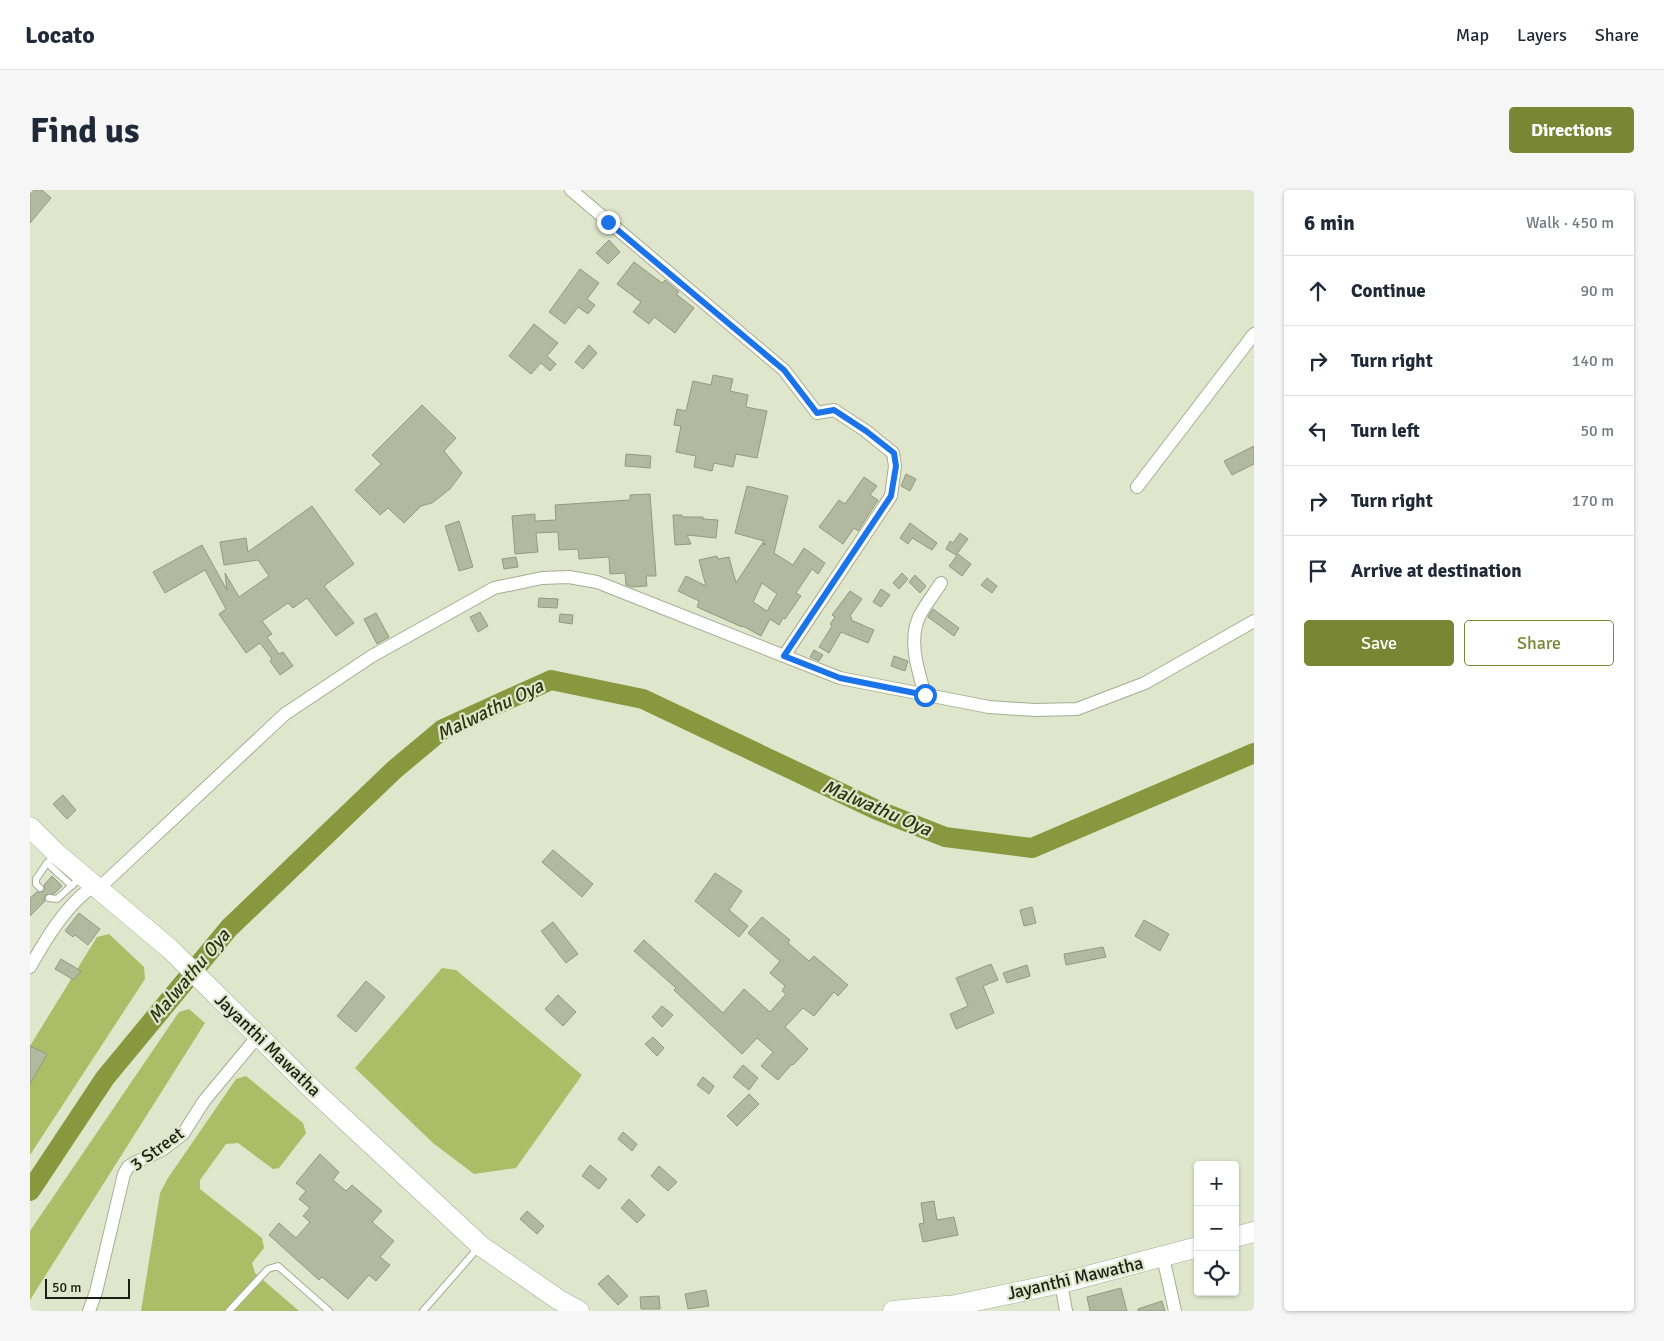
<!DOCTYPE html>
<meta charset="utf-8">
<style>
body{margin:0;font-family:Signika,sans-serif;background:#f6f6f7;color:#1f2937}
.controls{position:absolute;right:15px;bottom:15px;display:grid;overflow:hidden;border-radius:5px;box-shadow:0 1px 4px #0004}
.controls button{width:45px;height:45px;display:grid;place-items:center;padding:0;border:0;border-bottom:1px solid #e0e1e3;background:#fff;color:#1f2937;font:25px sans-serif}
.scale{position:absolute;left:15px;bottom:12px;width:85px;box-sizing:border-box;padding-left:5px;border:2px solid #1c1e14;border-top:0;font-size:14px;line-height:18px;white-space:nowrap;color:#1c1e14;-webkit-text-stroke:4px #e0e6cb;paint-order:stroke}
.stop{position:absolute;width:15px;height:15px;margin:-11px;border:4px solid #1a73e8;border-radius:50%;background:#fff}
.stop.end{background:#1a73e8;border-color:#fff;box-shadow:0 1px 5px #0008}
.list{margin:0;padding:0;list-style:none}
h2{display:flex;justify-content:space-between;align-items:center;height:65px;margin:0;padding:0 20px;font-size:21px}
h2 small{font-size:16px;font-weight:400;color:#747a83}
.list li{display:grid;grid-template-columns:32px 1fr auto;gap:15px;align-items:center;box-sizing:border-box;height:70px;padding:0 20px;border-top:1px solid #e0e1e3}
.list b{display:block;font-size:19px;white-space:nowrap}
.list em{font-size:16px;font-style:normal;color:#747a83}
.actions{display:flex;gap:10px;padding:15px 20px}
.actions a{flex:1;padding:11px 0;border:1px solid #798634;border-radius:5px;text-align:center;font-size:18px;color:#798634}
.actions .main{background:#798634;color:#fff}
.icon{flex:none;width:28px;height:28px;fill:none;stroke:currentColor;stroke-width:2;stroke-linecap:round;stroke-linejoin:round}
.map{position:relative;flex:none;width:1224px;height:1121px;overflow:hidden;border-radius:5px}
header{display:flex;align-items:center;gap:30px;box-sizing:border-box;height:70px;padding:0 25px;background:#fff;border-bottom:1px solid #e0e1e3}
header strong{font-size:24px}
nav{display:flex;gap:28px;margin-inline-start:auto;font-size:18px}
.intro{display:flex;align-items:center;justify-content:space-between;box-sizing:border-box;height:120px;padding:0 30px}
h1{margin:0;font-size:35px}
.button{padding:12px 22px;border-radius:5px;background:#798634;color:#fff;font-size:18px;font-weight:700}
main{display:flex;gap:30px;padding:0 30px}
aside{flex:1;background:#fff;border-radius:5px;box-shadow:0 1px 4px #0004}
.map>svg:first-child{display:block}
.green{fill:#adbc66}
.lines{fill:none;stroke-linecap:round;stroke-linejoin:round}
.river{stroke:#89973f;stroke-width:20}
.building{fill:#b3b99f;stroke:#949981;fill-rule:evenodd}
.service-casing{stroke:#a7ac93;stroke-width:8}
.minor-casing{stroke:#a7ac93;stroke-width:14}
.trunk-casing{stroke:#a7ac93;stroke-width:21}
.service{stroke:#fff;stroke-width:6}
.minor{stroke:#fff;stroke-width:12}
.trunk{stroke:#fff;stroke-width:20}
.route{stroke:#1a73e8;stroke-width:6}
.labels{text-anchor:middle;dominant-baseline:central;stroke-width:4.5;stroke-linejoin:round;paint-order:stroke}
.street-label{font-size:18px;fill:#1c1e14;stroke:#e0e6cb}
.water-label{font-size:19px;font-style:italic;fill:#2e340e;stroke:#e0e6cb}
</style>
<header>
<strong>Locato</strong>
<nav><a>Map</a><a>Layers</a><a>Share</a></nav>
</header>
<div class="intro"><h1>Find us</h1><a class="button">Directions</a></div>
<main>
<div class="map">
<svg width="1224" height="1121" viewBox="0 0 1224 1121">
<rect width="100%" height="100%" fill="#e0e6cb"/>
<g class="green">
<path d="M79,744L114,777L115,789L0,965V856L67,747Z"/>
<path d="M412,778L426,780L552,885L486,978L444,984L403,953L325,878Z"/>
<path d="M159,819L175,833L0,1110V1041L149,822Z"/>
<path d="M216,886L273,933L276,943L249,978L243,979L208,953L196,954L170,990V999L232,1048L234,1058L222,1073L225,1083L269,1121H111L130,1003L138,988L206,889Z"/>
</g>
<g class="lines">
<path class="river" d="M0,1001L75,888L199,738L364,580L413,539L521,490L613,509L847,620L915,647L1002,658L1224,563"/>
</g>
<g class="building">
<path d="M0,0H12L21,8L0,33Z"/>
<path d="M579,50L590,62L578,74L566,63Z"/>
<path d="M604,72L632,93L635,90L649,102L646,104L664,118L645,143L624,127L619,134L603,122L611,112L587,94Z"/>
<path d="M550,79L569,93L557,109L565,115L558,124L548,117L535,134L519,122Z"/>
<path d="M504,134L528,153L517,166L526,174L520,181L511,173L501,184L479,166Z"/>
<path d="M559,155L567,163L553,179L545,172Z"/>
<path d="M683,185L703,189L700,201L718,205L716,217L737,221L727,268L706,264L703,277L684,273L682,281L664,277L666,266L646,262L651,236L644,235L647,219L656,221L663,191L681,195Z"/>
<path d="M392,215L426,248L414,261L432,283L420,299L402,313L391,316L374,333L358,318L350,325L325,300L351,274L342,265Z"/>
<path d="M1224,256V274L1202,285L1194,271Z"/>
<path d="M596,264L621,266L620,278L595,276Z"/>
<path d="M876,284L886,289L880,301L871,296Z"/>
<path d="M834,287L847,296L840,305L848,310L828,341L824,338L813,354L789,337L809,310L815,314Z"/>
<path d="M717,296L758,306L744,363L763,375L774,358L795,373L788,384L782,379L766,403L771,406L755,429L753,428L749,435L740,429L731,446L713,436L712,437L667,417L669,411L648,401L656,386L676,396L669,370L687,366L688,369L699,367L706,393L731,355L736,354H732L734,351L705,343ZM732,393L747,404L737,421L723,412Z"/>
<path d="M620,304L626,386H616L617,396L602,397L596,395L595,383L580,384L579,367L549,369L548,359L529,360L528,342L506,343L508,362L485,364L482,326L505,324V331L526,330L525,315L600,310V305Z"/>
<path d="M282,316L324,374L294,396L324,433L306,446L277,408L263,418L258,413L232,431L242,444L237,447L249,464L253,462L263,476L250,485L240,471L242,469L230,453L216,463L189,424L196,419L175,380L135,403L123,382L172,355L197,400L195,383L209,407L239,386L228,370L194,375L190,352L216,348L218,362Z"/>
<path d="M643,325H652V327H673V329L688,330L686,348L657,345L661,354L645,355Z"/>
<path d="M429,331L443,377L429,381L415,336Z"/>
<path d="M880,333L907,353L902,360L882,348L878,354L870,348Z"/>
<path d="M930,343L938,349L926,365L916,359L920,351L923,353Z"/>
<path d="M928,364L941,374L932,386L919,376Z"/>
<path d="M486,367L488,377L474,379L472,369Z"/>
<path d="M872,383L878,389L869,399L863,393Z"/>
<path d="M885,385L896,396L890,403L879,392Z"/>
<path d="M957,388L967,396L962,403L951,395Z"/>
<path d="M851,399L860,405L851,417L843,412Z"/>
<path d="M820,401L832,409L820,426L822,428L821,430L844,440L838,453L811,442L799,463L789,457L802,436L800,434L805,427L802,425Z"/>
<path d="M509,408L528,409L527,418L508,417Z"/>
<path d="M903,419L929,438L924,446L898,427Z"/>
<path d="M450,422L458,436L448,442L440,427Z"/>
<path d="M346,423L359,447L347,454L334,429Z"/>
<path d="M530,424L543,425L542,434L529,432Z"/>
<path d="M784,460L793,465L789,471L780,467Z"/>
<path d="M864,466L878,471L875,481L861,476Z"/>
<path d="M33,605L46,620L37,629L23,614Z"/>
<path d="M523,660L563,694L552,707L512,672Z"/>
<path d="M685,683L712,701L699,720L718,736L709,747L665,711Z"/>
<path d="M22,686L32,696L24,704L15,705L14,708L15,711L0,726V708L7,702H13L15,699L14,695Z"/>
<path d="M1002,717L1006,733L994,736L990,720Z"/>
<path d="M49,723L70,739L58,755L45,745L43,747L35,741Z"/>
<path d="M732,727L760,750L758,753L779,771L784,766L818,795L808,806L804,802L784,826L773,818L755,837L778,859L763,875L762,874L748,890L731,876L743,862L727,848L712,864L644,800L646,798L604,761L614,750L693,823L714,799L740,822L756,804L752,801L755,796L740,783L750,771L718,743Z"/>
<path d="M1114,730L1139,744L1130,761L1105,746Z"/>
<path d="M523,732L548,764L536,773L511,741Z"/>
<path d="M1073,757L1076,767L1036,775L1034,764Z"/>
<path d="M31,769L51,781L44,790L25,779Z"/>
<path d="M961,774L968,790L953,796L964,823L926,839L920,824L938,816L926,788Z"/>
<path d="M997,775L1000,786L977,793L973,783Z"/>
<path d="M336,791L355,807L326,842L307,826Z"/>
<path d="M528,805L546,822L533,836L515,819Z"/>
<path d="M632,816L643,825L632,837L622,827Z"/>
<path d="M623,847L634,858L627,866L615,854Z"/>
<path d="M0,856L17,864L0,894Z"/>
<path d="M713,875L728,888L719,900L703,887Z"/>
<path d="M673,887L684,896L679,904L667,895Z"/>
<path d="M719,904L729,914L707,936L697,926Z"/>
<path d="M593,942L607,954L602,961L588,949Z"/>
<path d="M290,964L309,982L303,990L316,1001L322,995L352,1021L342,1032L364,1051L350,1067L360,1075L346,1091L339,1085L318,1109L292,1087L289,1090L239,1045L249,1033L266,1048L280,1032L273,1026L280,1018L269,1009L276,1001L266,993Z"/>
<path d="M560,975L577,989L569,999L552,986Z"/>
<path d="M629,976L647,992L638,1001L621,986Z"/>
<path d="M599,1009L615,1025L607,1033L591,1018Z"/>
<path d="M904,1011L907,1030L924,1027L928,1045L893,1052L889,1034L894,1033L891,1013Z"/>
<path d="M497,1021L514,1036L507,1044L490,1029Z"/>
<path d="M578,1085L598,1106L588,1115L568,1094Z"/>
<path d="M1091,1098L1097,1121H1060L1057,1107Z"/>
<path d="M676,1100L679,1116L658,1119L655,1104Z"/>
<path d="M629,1106L630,1119H611L610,1107Z"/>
<path d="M1132,1111L1135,1121H1108V1119Z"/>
</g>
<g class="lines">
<g class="service-casing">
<g id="service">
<path d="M17,673L42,696"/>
<path d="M10,698L6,694V689L17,673L24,667"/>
<path d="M19,708L27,709L51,687"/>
<path d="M199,1121L238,1079L248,1076L299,1121"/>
<path d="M393,1121L448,1058"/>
</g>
</g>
<g class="minor-casing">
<g id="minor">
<path d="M541,0L754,180L787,223L804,220L836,241L863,263L865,276L861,306L754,466"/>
<path d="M1107,297L1224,144"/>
<path d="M895,505C888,480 878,451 889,427C895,415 904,404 911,393"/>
<path d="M68,699L255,524L342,466L464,398L512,388L539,387L567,392L810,488L959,517L1005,520L1047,519L1115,493L1224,431"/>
<path d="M0,777C16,749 33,720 58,700"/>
<path d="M1133,1067L1145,1121"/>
<path d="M1031,1093L1036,1121"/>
<path d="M59,1121L66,1102L94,984L98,977L104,973L132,960L153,944L174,911L228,846"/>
</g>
</g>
<g class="trunk-casing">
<g id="trunk">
<path d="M0,637L27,664L140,759L283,900L451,1056L529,1110L549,1121"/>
<path d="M1205,1047L1224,1042"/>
<path d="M863,1121L916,1116"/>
<path d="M904,1121L921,1116L1031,1093L1168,1057"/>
</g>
</g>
<use href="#service" class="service"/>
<use href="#minor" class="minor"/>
<use href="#trunk" class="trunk"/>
</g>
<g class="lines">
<path class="route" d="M578,32L754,180L787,223L804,220L836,241L864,263L866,276L861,306L754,466L810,488L895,505"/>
</g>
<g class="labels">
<g class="street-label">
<text transform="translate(238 855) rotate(44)">Jayanthi Mawatha</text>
<text transform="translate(127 959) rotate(-36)">3 Street</text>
<text transform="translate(1045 1088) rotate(-13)">Jayanthi Mawatha</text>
</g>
<g class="water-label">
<text transform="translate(460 520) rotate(-26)">Malwathu Oya</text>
<text transform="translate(847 618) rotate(23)">Malwathu Oya</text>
<text transform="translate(159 786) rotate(-50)">Malwathu Oya</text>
</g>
</g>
</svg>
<div class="controls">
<button>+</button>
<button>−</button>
<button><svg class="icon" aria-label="locate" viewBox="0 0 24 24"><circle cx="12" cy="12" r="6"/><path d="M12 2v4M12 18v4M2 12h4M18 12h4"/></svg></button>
</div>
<div class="scale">50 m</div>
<div class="stop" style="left:895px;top:505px"></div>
<div class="stop end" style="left:578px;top:32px"></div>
</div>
<aside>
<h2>6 min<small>Walk · 450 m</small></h2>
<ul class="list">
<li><svg class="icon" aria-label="ahead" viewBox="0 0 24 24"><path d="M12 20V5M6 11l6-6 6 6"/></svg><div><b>Continue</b></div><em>90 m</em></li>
<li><svg class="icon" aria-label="right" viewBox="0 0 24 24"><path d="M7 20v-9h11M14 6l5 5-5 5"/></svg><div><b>Turn right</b></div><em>140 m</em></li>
<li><svg class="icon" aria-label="left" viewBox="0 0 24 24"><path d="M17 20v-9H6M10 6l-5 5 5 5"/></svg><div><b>Turn left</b></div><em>50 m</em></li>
<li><svg class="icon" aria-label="right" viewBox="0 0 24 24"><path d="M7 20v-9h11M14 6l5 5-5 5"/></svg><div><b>Turn right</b></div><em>170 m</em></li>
<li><svg class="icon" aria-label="arrive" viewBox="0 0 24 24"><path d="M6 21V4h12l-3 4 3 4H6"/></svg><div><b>Arrive at destination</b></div></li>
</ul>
<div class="actions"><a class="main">Save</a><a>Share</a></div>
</aside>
</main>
